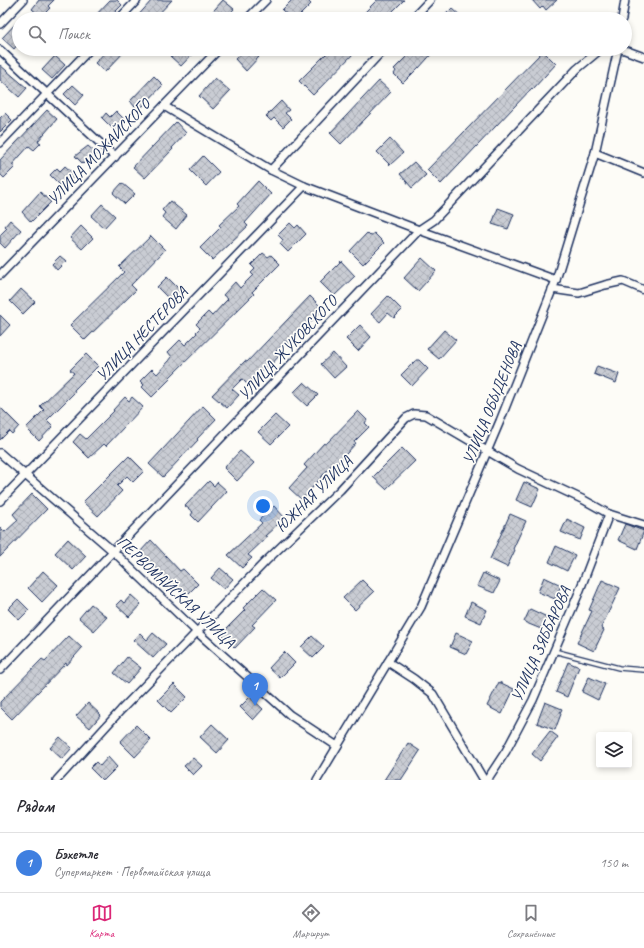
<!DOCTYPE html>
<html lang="ru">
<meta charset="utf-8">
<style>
body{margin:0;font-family:Caveat,sans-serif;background:#f2f2f3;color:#2b2b33}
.controls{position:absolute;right:12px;bottom:12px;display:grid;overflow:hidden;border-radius:4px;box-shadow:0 2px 6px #0003}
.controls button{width:36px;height:36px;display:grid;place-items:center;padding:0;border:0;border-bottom:1px solid #e1e1e2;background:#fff;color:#2b2b33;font:20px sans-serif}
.you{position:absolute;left:263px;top:506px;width:14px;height:14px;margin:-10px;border:3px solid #fff;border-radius:50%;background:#1a73e8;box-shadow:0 0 0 6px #1a73e833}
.badge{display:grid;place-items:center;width:26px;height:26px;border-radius:50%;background:#db2777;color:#fff;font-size:13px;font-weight:700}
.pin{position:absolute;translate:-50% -33px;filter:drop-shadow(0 1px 2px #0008)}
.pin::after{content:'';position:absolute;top:21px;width:14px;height:12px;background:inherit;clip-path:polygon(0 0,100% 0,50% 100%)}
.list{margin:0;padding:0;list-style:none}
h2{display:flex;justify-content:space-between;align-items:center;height:52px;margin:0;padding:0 16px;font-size:17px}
h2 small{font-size:13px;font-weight:400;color:#7c7c81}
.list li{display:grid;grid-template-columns:26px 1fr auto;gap:12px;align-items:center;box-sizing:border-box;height:60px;padding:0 16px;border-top:1px solid #e1e1e2}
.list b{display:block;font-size:15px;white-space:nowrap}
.list p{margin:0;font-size:13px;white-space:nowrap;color:#7c7c81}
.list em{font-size:13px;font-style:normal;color:#7c7c81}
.icon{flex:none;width:22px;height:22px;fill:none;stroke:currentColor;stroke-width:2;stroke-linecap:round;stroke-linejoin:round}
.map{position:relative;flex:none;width:644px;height:780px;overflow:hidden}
.search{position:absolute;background:#fff;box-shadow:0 2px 6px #0003;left:12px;right:12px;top:12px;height:44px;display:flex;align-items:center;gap:10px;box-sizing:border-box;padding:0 14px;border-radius:22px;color:#7c7c81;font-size:15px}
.sheet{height:112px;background:#fff}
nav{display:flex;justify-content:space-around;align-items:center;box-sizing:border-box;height:56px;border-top:1px solid #e1e1e2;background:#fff;font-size:11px;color:#7c7c81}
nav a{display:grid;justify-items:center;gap:2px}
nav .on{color:#db2777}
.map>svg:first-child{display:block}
.building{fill:url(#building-cross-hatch);stroke:#1b2f5e}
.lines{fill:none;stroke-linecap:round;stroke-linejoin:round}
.service-casing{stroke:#1b2f5e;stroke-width:6}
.minor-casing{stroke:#1b2f5e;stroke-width:10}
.service{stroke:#fdfcf7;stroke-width:3.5}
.minor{stroke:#fdfcf7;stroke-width:7}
.labels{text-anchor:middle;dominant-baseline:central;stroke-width:3.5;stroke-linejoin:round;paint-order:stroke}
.street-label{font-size:16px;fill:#1b2f5e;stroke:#fdfcf7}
</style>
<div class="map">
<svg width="644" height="780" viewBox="0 0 644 780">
<defs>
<pattern id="building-cross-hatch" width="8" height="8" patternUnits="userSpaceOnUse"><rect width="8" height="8" fill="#c9ccd3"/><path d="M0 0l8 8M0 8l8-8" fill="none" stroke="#acb0b8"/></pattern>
</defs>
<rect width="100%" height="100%" fill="#fdfcf7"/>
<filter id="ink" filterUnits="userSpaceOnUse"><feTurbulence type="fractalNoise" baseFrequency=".025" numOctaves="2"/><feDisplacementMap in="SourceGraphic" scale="8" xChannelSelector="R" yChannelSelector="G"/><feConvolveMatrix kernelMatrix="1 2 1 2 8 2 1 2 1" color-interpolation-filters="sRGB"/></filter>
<g filter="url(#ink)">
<g class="building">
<path d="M39,0H54L48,6L50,8L41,17L32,9Z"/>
<path d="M110,0H117L122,5L108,19H92Z"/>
<path d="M152,0H172L154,19H135Z"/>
<path d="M223,0L234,9L225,19H206Z"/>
<path d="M292,0H307L311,4L296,19H292L282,10Z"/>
<path d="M377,0H404L389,15L392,19H358Z"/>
<path d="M532,0H557L546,10L543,6L540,9Z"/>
<path d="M452,8L464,19H441Z"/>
<path d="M19,20V43L14,49L2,38Z"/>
<path d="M108,49H127L105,72L95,63Z"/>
<path d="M177,49H197L181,66L170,56Z"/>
<path d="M245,49H251L259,57L246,71L235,59Z"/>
<path d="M331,49H358L313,95L299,81Z"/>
<path d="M414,49H436L419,68V67L403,83L394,74L396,71L394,69Z"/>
<path d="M543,51L556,64L533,89L532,88L441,184L427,170Z"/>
<path d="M55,56L65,65L52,79L42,70Z"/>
<path d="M0,65L27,88L19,97L0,80Z"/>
<path d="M154,76L163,85L142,107L139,103L135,107L130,101Z"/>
<path d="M215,78L230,91L213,109L199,96Z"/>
<path d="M379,81L391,92L341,144L330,133Z"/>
<path d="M73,85L84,95L75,105L64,94Z"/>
<path d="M281,101L289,110L285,113L291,119L283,127L274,118L271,121L266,116Z"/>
<path d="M47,110L57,119L38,141L41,143L34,150L29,146L12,165L15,167L4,178L0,174V160Z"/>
<path d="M116,111L127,122L116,132L102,118L106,113L110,117Z"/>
<path d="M5,113L12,120L0,132V118Z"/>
<path d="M176,122L186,133L172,148L173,149L145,178L133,167Z"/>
<path d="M390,139L403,153L390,165L377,152Z"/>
<path d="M88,146L97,154L90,161L88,159L83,164L75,156Z"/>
<path d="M203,156L219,172L206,186L190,170Z"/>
<path d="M414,162L426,175L412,188L400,174Z"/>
<path d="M65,166L75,175L63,188L50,175L57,168L60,171Z"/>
<path d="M258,181L271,194L245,223L248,226L212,260L200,248L221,227L219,225L239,206L237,204Z"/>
<path d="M122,183L135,194L125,204L113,193Z"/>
<path d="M40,192L51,202L31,222L22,212Z"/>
<path d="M170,201L187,215L176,229L162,217L165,213L162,210Z"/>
<path d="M102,204L115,216L104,228L91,216Z"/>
<path d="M498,208L514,214L508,229L492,224Z"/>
<path d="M10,220L21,230L5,248L0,243V235L7,228L5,226Z"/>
<path d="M290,223L295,228L298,225L306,234L288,252L280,244L283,240L278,235Z"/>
<path d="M81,226L93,238L82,249L70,238Z"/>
<path d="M367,233L370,236L374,233L384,243L363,264L350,251Z"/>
<path d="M151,236L165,250L131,285L136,290L85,340L70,325L124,272L119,267Z"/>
<path d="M263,253L268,257L271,255L280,264L252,292L254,294L169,378L170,379L152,397L142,387L144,385L140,381L152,369L157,374L169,361L172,357L168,352L180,340L185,345L197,333L196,332L200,328L196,324L208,312L212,316L224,303L228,299L223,295L235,282L240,288L253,275L251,273L255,269L251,265Z"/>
<path d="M60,256L66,261L57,270L52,264Z"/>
<path d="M422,258L436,271L418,291L404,278Z"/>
<path d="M341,261L355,276L334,296L320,282Z"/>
<path d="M167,277L180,290L170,300L157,287Z"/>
<path d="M21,289L35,302L23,314L10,301Z"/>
<path d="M310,296L323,309L289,345L286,341L276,351L280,355L268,368L266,366L248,385L242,379L232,389L239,395L227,408L212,395L245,361L247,362Z"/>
<path d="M388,296L402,310L394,318L388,313L380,322L371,314Z"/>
<path d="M0,315L10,325L0,336Z"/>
<path d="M360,325L371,337L358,351L346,339Z"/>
<path d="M444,330L456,340L439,359L427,349Z"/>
<path d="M333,353L346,367L334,378L321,364Z"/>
<path d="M86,354L98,366L74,390L75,392L47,420L53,426L39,441L26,428L44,410L40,406L74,373L70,370Z"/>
<path d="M416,360H419L428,369L412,386L401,375Z"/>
<path d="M597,366L619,374L616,383L594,374Z"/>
<path d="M304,382L318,395L307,406L293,393Z"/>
<path d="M125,397L129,401L132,397L143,407L106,446L104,444L89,458L73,442L80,434L86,439L114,411L113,410Z"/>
<path d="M203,406L216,419L197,439L198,440L163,477L149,464Z"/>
<path d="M0,407L19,426L12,434L9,431L0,440Z"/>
<path d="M358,411L367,420L365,423L369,427L354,442L356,443L337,464L334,462L302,500L289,488L307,468L304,465L324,443L326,444Z"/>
<path d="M275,415L288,427L271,444L258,432Z"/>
<path d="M402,448L415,461L386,489L373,477Z"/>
<path d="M240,451L254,463L237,481L224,468Z"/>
<path d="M129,456L144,471L133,482L127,476L117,486L122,491L98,516L83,502Z"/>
<path d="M209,481L214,486L217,482L227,491L198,522L191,515L193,512L185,506Z"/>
<path d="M524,482L540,489L532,507L516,500Z"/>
<path d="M32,494L47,509L0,557V527L5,532L18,520L13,514Z"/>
<path d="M274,506L285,518L265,536L267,537L248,555L252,558L242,568L228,555L262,523L259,520Z"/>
<path d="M510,514L526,521L513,549L515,550L507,567L490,559Z"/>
<path d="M567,519L585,528L580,540L561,532Z"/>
<path d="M625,524L644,531L637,549L618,540Z"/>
<path d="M68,539L86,556L73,570L55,553Z"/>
<path d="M151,540L180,571L183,569L198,584L189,593L186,590L182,593L140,552Z"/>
<path d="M556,546L575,555L567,571L549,562Z"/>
<path d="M220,568L233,579L224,589L211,578Z"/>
<path d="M43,571L58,585L42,602L28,588Z"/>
<path d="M483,573L500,581L494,593L477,586Z"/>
<path d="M544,577L561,585L555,599L538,592Z"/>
<path d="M362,580L374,592L355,610L343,598Z"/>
<path d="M602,580L620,588L601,628L604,630L594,651L577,643L592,611L589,610Z"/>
<path d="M263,588L276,600L252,625L255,627L235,648L221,634L245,610L243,608Z"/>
<path d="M131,595L141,604L129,617L116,605L121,600L124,603Z"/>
<path d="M18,599L29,610L19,620L8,609Z"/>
<path d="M471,602L487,610L481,623L465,616Z"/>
<path d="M91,604L107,617L94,631L79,618Z"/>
<path d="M530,609L547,617L541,629L524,622Z"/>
<path d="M140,633L147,640L153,633L166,644L153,658L133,640Z"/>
<path d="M456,633L473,641L466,654L450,647Z"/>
<path d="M69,636L82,648L67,665L66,663L12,719L0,707V702L42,659L45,661Z"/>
<path d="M312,636L324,647L313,658L301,647Z"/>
<path d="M284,652L295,663L280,678L269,668Z"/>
<path d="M127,657L141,668L127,684L114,673Z"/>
<path d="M568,662L579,667L567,697L556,692Z"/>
<path d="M589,677L605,684L598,700L582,692Z"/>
<path d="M499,682L514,689L502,714L487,706Z"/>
<path d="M174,684L187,697L171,713L158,700Z"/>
<path d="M250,697L263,709L253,720L240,707Z"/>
<path d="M545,702L562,709L560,713L561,714L555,730L537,723Z"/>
<path d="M88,703L101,715L90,728L76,716Z"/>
<path d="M212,724L229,740L217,753L200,737Z"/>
<path d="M136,725L151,740L135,757L120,742Z"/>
<path d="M550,731L558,737L540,761L532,754Z"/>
<path d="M60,737L72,748L62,759L50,748Z"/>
<path d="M408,743L420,751L401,780H384Z"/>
<path d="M108,757L117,767L104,780H102L90,768L96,762L100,766Z"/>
<path d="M193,758L202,766L193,775L184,766Z"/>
</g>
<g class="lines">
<g class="service-casing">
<path id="service" d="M554,651L619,668L644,670"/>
</g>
<g class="minor-casing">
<g id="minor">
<path d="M119,19L137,0"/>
<path d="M247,19L266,0"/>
<path d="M412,19L430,0"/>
<path d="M622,19L625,0"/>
<path d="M0,24L23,0"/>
<path d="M622,49L644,57"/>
<path d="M0,50L115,157"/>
<path d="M164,106L271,170L304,186L419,230L556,280"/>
<path d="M0,143L90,49"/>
<path d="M595,153L644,173"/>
<path d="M271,170L384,49"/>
<path d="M0,275L219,49"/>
<path d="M552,289L579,293L605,285L623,281L644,290"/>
<path d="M0,453L114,552L197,632L290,715L337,746"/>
<path d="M0,501L304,186"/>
<path d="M388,662L414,679L433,694L484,780"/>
<path d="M0,670L419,230L434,220L577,69L601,49"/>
<path d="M57,780L121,710L266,561L340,490L406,418L414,414L426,415L518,469L584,500L609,514L644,525"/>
<path d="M317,780L421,607L500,421L556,280L595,153L618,49"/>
<path d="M487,780L506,751L533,700L578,595L609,514"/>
</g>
</g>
<use href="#service" class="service"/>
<use href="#minor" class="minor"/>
</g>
</g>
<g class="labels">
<g class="street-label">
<text transform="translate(99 152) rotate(-46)">УЛИЦА МОЖАЙСКОГО</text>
<text transform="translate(142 334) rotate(-46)">УЛИЦА НЕСТЕРОВА</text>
<text transform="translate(288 348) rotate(-47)">УЛИЦА ЖУКОВСКОГО</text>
<text transform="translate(492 403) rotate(-68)">УЛИЦА ОБЫДЕНОВА</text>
<text transform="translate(314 494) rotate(-45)">ЮЖНАЯ УЛИЦА</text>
<text transform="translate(176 592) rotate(43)">ПЕРВОМАЙСКАЯ УЛИЦА</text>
<text transform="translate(541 644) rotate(-66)">УЛИЦА ЗЯББАРОВА</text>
</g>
</g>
</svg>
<div class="controls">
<button><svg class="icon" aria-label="layers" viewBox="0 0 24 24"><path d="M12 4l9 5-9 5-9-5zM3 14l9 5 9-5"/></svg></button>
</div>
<div class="you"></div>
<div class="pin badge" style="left:255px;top:706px;background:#3f7fe0">1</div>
<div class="search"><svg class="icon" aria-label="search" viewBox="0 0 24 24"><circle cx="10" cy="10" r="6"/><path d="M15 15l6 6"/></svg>Поиск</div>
</div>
<section class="sheet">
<h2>Рядом<small></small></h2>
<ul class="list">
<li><span class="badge" style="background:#3f7fe0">1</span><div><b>Бэхетле</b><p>Супермаркет · Первомайская улица</p></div><em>150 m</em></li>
</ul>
</section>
<nav>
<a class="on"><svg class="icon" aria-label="map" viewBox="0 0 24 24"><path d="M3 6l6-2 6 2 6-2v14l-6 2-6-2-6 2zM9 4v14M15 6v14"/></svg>Карта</a>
<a><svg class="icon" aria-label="directions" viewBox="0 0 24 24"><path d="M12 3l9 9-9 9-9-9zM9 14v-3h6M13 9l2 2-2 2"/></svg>Маршрут</a>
<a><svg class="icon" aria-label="saved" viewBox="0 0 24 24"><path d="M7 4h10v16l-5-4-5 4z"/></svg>Сохранённые</a>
</nav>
